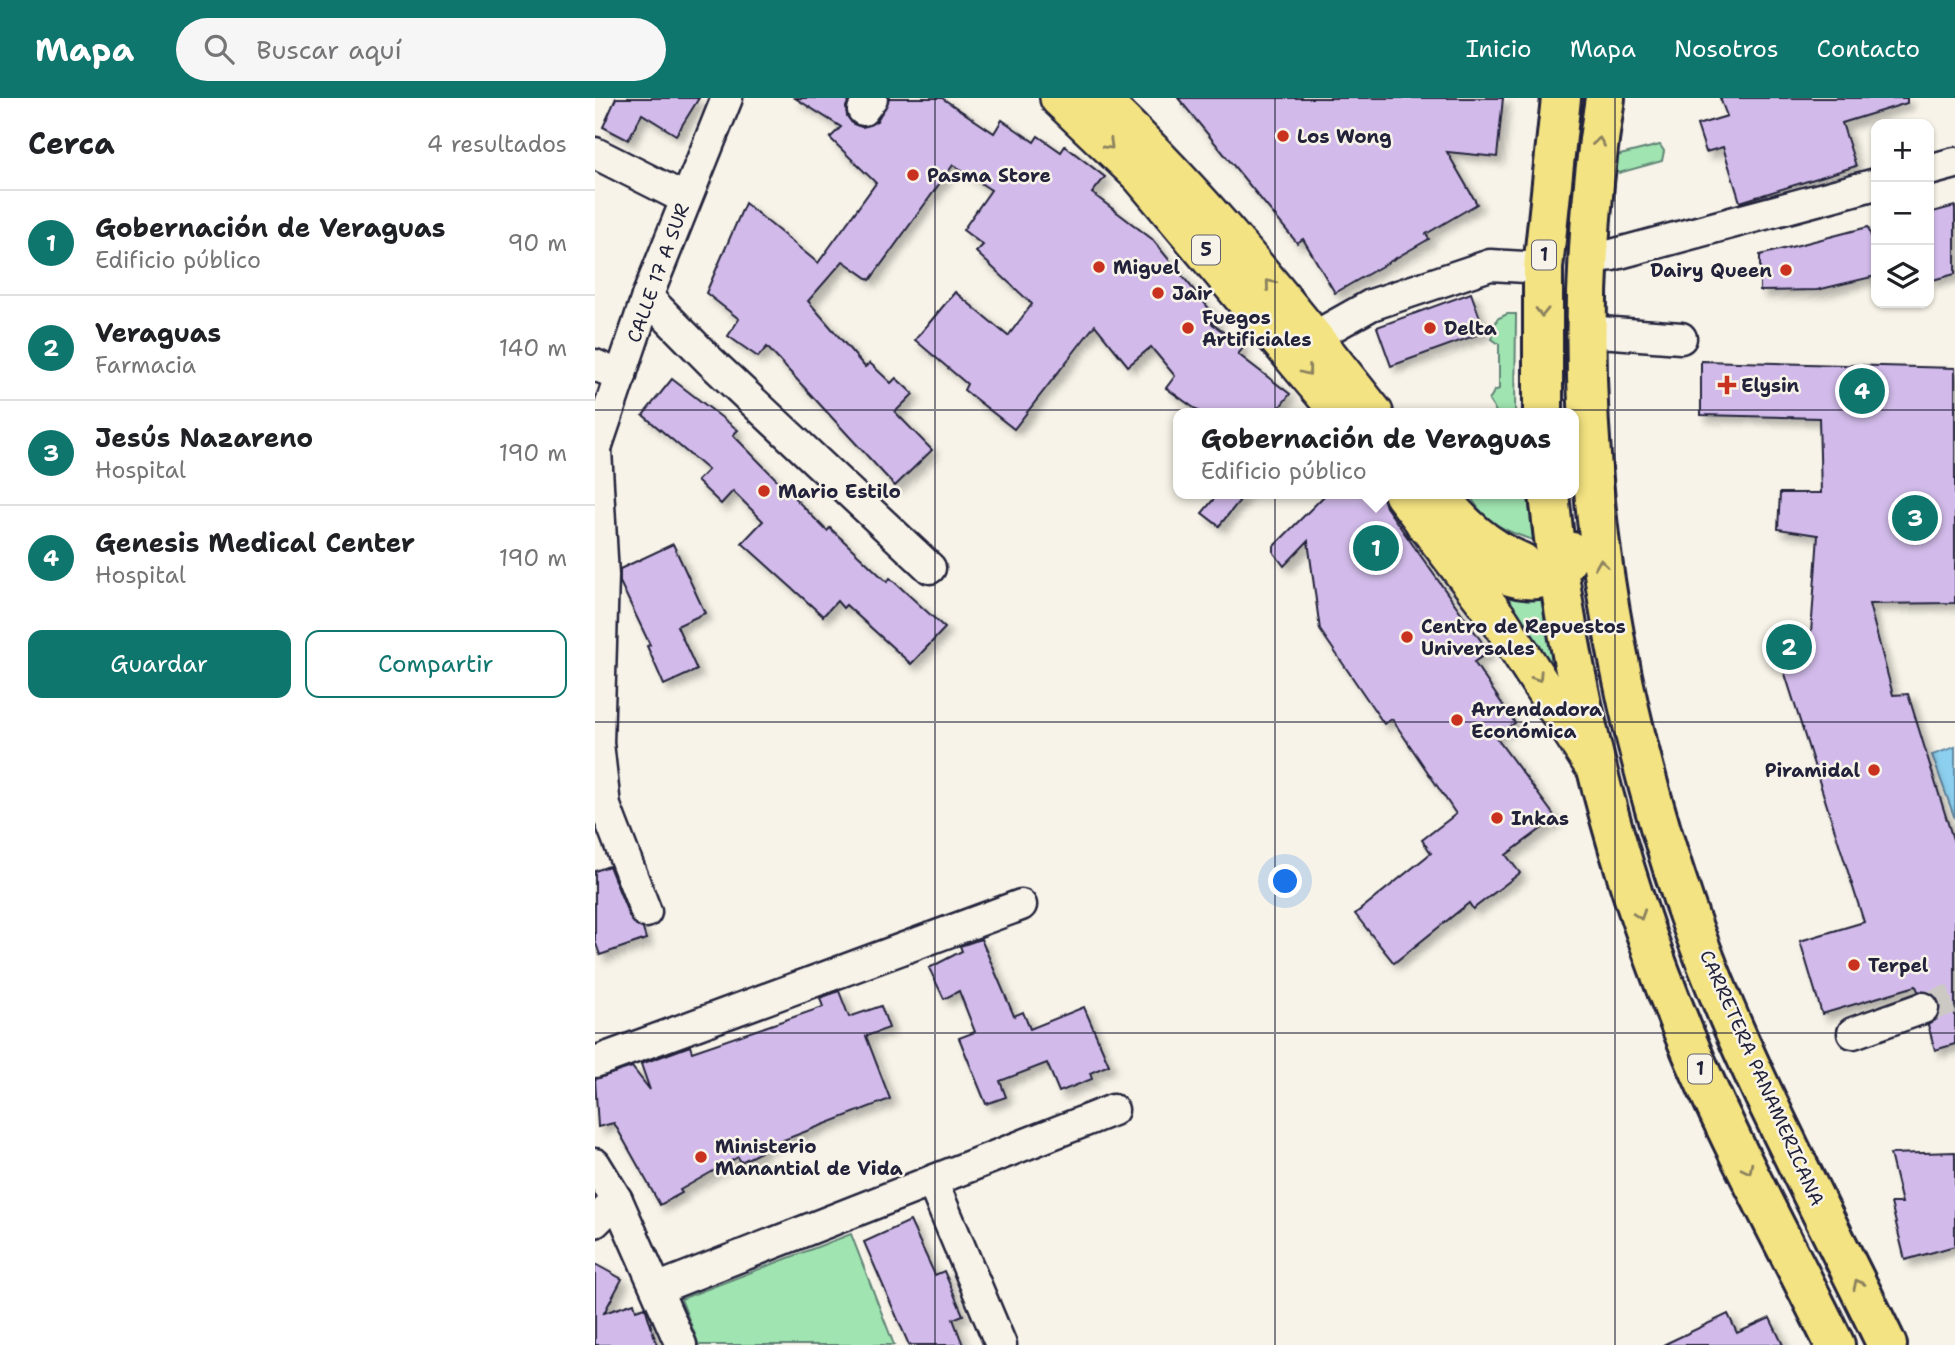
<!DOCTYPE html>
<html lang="es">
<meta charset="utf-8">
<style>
body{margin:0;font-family:"Shantell Sans",sans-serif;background:#f6f6f6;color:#202124}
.controls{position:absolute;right:21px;top:21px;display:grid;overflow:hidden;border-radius:14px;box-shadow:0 2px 5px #0004}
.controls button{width:63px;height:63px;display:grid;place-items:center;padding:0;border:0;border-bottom:2px solid #e0e0e0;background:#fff;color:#202124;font:35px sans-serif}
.you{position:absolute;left:691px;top:784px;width:24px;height:24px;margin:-18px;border:5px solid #fff;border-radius:50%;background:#1a73e8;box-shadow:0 0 0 10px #1a73e833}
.badge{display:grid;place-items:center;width:46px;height:46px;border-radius:50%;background:#0f766e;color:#fff;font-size:23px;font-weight:700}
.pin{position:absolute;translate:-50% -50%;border:4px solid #fff;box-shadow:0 2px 7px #0006}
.popup{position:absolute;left:578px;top:310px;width:406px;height:91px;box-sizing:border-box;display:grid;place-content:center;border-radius:14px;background:#fff;filter:drop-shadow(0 2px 5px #0005);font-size:23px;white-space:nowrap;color:#757577}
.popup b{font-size:26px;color:#202124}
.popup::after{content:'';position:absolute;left:50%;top:100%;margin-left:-14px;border:14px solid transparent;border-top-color:#fff}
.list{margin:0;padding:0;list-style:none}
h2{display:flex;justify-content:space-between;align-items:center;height:91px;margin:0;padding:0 28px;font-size:30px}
h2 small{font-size:23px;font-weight:400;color:#757577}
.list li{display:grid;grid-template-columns:46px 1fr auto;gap:21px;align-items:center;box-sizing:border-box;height:105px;padding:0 28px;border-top:2px solid #e0e0e0}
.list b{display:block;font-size:26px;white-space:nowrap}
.list p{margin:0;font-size:23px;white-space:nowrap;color:#757577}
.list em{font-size:23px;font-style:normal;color:#757577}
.actions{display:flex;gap:14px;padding:21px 28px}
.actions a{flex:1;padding:16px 0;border:2px solid #0f766e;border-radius:14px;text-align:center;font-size:24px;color:#0f766e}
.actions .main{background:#0f766e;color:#fff}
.icon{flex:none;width:38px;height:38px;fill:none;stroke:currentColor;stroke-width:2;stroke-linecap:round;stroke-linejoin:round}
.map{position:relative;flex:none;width:1360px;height:1247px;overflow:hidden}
header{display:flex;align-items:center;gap:42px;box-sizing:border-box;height:98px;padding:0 35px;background:#0f766e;color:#fff}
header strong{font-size:33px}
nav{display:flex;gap:38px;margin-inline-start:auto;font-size:24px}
.search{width:490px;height:63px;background:#f6f6f6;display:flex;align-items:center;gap:18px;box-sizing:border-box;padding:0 24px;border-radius:38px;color:#757577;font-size:26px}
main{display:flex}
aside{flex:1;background:#fff}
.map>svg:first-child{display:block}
.green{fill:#a0e5b1;stroke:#618476;stroke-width:2}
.water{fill:#8ccfee;stroke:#628aa6;stroke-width:2}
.building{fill:#d2bbea;stroke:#22223b;stroke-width:2;filter:url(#shadow)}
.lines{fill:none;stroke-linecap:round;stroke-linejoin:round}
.minor-tunnel{stroke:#ccc9c5;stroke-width:30;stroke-dasharray:30 15;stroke-linecap:butt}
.minor-casing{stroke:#22223b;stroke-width:35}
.major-casing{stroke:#22223b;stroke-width:42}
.highway-casing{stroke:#22223b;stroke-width:44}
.minor{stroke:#f7f3e8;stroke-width:30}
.major{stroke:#f4e382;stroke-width:37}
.highway{stroke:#f4e382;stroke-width:38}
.oneway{stroke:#8b825e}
.grid{fill:none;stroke:#22223b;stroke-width:2;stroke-opacity:0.55}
.poi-dot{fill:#c8321e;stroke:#f7f3e8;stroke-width:2.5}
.labels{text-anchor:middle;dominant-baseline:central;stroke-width:5;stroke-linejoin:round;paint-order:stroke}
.shield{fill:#f7f3e8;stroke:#62616f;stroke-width:2}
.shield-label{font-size:18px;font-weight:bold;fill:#22223b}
.poi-label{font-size:19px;font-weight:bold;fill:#22223b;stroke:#f7f3e8;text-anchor:start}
.street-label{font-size:19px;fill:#22223b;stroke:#f7f3e8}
</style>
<header>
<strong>Mapa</strong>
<div class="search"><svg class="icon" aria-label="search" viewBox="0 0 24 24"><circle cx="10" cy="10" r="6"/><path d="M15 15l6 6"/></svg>Buscar aquí</div>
<nav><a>Inicio</a><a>Mapa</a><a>Nosotros</a><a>Contacto</a></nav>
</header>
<main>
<aside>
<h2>Cerca<small>4 resultados</small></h2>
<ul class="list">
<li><span class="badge">1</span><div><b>Gobernación de Veraguas</b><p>Edificio público</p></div><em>90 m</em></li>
<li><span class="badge">2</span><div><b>Veraguas</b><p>Farmacia</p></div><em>140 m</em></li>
<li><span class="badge">3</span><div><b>Jesús Nazareno</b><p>Hospital</p></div><em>190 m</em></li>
<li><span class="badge">4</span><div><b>Genesis Medical Center</b><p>Hospital</p></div><em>190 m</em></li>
</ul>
<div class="actions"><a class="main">Guardar</a><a>Compartir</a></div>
</aside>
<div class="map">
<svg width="1360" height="1247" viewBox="0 0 1360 1247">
<defs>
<filter id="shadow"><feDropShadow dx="6" dy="6" stdDeviation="3.5" flood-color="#0004"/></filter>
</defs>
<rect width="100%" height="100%" fill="#f7f3e8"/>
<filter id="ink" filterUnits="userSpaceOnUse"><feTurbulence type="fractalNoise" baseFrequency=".0143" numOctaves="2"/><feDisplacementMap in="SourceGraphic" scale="14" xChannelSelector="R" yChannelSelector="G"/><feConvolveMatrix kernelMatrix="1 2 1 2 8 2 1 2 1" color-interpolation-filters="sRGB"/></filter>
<g filter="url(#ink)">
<g class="green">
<path d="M1065,47L1069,53L1067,63L1024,75L1018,71L1017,59Z"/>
<path d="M912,216H921L920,315H902L894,303L899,293L904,291V246L897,241L902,221Z"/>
<path d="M874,396H933L938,442C909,433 889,424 874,396Z"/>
<path d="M901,493L952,500L959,577Z"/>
<path d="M256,1136L299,1247H104L86,1201Z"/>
</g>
<path class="water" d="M1360,649V721L1337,657Z"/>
<g class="building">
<path d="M21,0H104L81,37L47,16L33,42L8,29Z"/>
<path d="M200,0H255L251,9L252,18L258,26L267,29L282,23L294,0H347L399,35L407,22L439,44L443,38L466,54L470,48L510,79L497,95L557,141L622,220L616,225L649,249L643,256L695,296L680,315H606L571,290L580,278L556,249L533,268L500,227L419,331L369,292L372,286L320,242L360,194L413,238L437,206L381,154L388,147L368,132L396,92L358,67L275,182L248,163L213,203L270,269L275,265L296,285L301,280L318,296L300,314L337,352L300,388L172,249L163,259L133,238L144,221L111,195L150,105L223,165L281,85L235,40L246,29Z"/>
<path d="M583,0H908L902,59L852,54L882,106L831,136L834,141L740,195L708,141L702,145Z"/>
<path d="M1125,0H1312V5L1247,25L1261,68L1145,104L1128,49L1111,54L1102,27L1132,18Z"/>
<path d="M1360,108V176L1334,183V115Z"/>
<path d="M1273,129L1281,153V178L1222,192L1165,193V157Z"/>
<path d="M876,195L890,234L796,268L782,229Z"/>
<path d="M1106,263L1360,270V505L1274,506L1298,597L1313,596L1360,748V946L1340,952L1333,927L1342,921L1345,905L1339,896L1323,893L1321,888L1227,916L1205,843L1269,824L1177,535H1216L1223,437L1183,431L1185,395H1226L1224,320L1106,317Z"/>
<path d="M77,281L143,332L138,337L232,433L235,430L292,484L295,480L350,530L316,566L251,507L248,510L242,503L228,518L147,445L168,423L138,393L126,406L102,383L113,372L48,317Z"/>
<path d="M623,396H650L624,428L607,415Z"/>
<path d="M731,396H787L791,409L894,554L879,564L920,625L900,638L961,720L911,757L925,775L878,811L874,805L799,865L760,816L836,755L827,742L861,716L797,621L789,626L725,532L713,443L689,468L679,455V448Z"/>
<path d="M78,446L110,515L82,528L102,572L69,587L52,548L55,547L25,484V471Z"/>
<path d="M14,768L35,820L48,831L51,841L5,857L0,843V773Z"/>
<path d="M386,841L419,918L428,914L435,931L489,909L514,967L495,975L497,981L464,994L452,965L405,983L411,999L391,1006L364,940L380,934L364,893L349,901L334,870L367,853L365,848Z"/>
<path d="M244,893L254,919L286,908L294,930L271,938L295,1001L165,1051L166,1054L146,1064L143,1059L85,1092L87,1095L65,1107L19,1025L3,1029L0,981L37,969L55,992L46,966L95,948L97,954L228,909L225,900Z"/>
<path d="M1360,1054V1148L1310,1162L1296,1105H1307L1295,1056Z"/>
<path d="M315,1123L340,1177L349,1173L368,1217L358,1221L368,1247H314L269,1144Z"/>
<path d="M0,1166L27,1181L9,1215L39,1205L41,1212L50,1209L62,1247H0Z"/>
<path d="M1133,1216L1142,1235L1175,1220L1188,1247H1068Z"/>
</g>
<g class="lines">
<path class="minor-tunnel" d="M1328,910L1360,900"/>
<g class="minor-casing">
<g id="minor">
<path d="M268,12L277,0"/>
<path d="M0,55L91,101"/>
<path d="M1334,72L1360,65"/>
<path d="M992,160L1017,157L1281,86"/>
<path d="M52,199L116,264L335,470"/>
<path d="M991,233L1086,240"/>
<path d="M719,239L776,207L895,167L948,170"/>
<path d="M0,267L26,278"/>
<path d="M1,352L8,478L3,645L10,708L51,814"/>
<path d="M0,353L52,199L132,0"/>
<path d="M1258,935L1328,910"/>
<path d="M0,964L426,807"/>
<path d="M0,1066L22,1102L86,1247"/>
<path d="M337,1083L406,1247"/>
<path d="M0,1124L22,1102"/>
<path d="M64,1190L518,1012"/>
</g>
</g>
<g class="major-casing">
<g id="major">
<path d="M464,0L545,77L745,315"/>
<path d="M503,0C605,96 693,206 779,315"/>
<path d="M808,396L905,523L996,664"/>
<path d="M843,396C867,426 891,449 927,464"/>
</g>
</g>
<g class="highway-casing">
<g id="highway">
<path d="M1010,0C967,272 1001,547 1090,807C1141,956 1223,1104 1292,1247"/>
<path d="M948,315V170L966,0"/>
<path d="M954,396C973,582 1018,764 1090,938C1133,1043 1190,1144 1240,1247"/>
<path d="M830,425C866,452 943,519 977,454"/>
</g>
</g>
<use href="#minor" class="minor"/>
<use href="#major" class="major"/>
<use href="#highway" class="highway"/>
</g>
<defs><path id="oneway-chevron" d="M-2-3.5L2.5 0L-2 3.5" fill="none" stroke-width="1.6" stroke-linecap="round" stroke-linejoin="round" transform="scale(1.75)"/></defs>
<g class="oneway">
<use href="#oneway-chevron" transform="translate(1004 44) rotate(-82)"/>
<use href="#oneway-chevron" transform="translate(514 47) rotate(44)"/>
<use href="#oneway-chevron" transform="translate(675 186) rotate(-130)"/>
<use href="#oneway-chevron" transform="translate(947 214) rotate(91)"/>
<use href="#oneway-chevron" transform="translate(712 273) rotate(52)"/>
<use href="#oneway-chevron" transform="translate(1006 466) rotate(-99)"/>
<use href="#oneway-chevron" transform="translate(943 579) rotate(57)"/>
<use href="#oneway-chevron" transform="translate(1045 817) rotate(72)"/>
<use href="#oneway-chevron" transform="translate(1153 1071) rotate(63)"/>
<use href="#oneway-chevron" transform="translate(1263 1186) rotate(-116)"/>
</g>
</g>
<path class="grid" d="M340,0V1247M680,0V1247M1020,0V1247M0,312H1360M0,624H1360M0,935H1360"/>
<g class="poi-dot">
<circle cx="688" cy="38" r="7"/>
<circle cx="318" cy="77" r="7"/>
<circle cx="504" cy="169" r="7"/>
<circle cx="1191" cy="172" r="7"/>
<circle cx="563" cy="195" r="7"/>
<circle cx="593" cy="230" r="7"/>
<circle cx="835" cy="230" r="7"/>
<path d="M1128.5 276.5h7v7h7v7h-7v7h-7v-7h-7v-7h7z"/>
<circle cx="169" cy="393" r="7"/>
<circle cx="812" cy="539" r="7"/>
<circle cx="862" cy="622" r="7"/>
<circle cx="1279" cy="672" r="7"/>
<circle cx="902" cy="720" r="7"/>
<circle cx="1259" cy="867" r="7"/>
<circle cx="106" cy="1059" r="7"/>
</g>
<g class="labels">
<g class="shield">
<rect x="597" y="137.5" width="28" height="29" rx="5"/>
<rect x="937" y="142.5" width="24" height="29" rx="5"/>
<rect x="1093" y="956.5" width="24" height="29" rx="5"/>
</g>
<g class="shield-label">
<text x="611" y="152">5</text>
<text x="949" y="157">1</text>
<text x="1105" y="971">1</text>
</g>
<g class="poi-label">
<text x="702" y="38">Los Wong</text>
<text x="332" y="77">Pasma Store</text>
<text x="518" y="169">Miguel</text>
<text x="1177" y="172" text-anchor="end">Dairy Queen</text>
<text x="577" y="195">Jair</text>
<text x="607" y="219">Fuegos<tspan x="607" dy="22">Artificiales</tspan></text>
<text x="849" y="230">Delta</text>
<text x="1146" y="287">Elysin</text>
<text x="183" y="393">Mario Estilo</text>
<text x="826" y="528">Centro de Repuestos<tspan x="826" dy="22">Universales</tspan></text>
<text x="876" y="611">Arrendadora<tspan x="876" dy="22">Económica</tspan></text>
<text x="1265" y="672" text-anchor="end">Piramidal</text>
<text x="916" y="720">Inkas</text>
<text x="1273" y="867">Terpel</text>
<text x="120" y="1048">Ministerio<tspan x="120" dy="22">Manantial de Vida</tspan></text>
</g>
<g class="street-label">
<text transform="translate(63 175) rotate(-70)">CALLE 17 A SUR</text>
<text transform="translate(1167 980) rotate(66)">CARRETERA PANAMERICANA</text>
</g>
</g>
</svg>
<div class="controls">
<button>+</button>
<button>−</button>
<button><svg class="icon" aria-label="layers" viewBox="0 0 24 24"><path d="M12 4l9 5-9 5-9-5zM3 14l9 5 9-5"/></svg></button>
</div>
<div class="you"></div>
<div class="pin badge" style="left:781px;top:450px">1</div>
<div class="popup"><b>Gobernación de Veraguas</b>Edificio público</div>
<div class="pin badge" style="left:1194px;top:549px">2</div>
<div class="pin badge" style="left:1320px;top:420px">3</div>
<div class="pin badge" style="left:1267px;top:293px">4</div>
</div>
</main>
